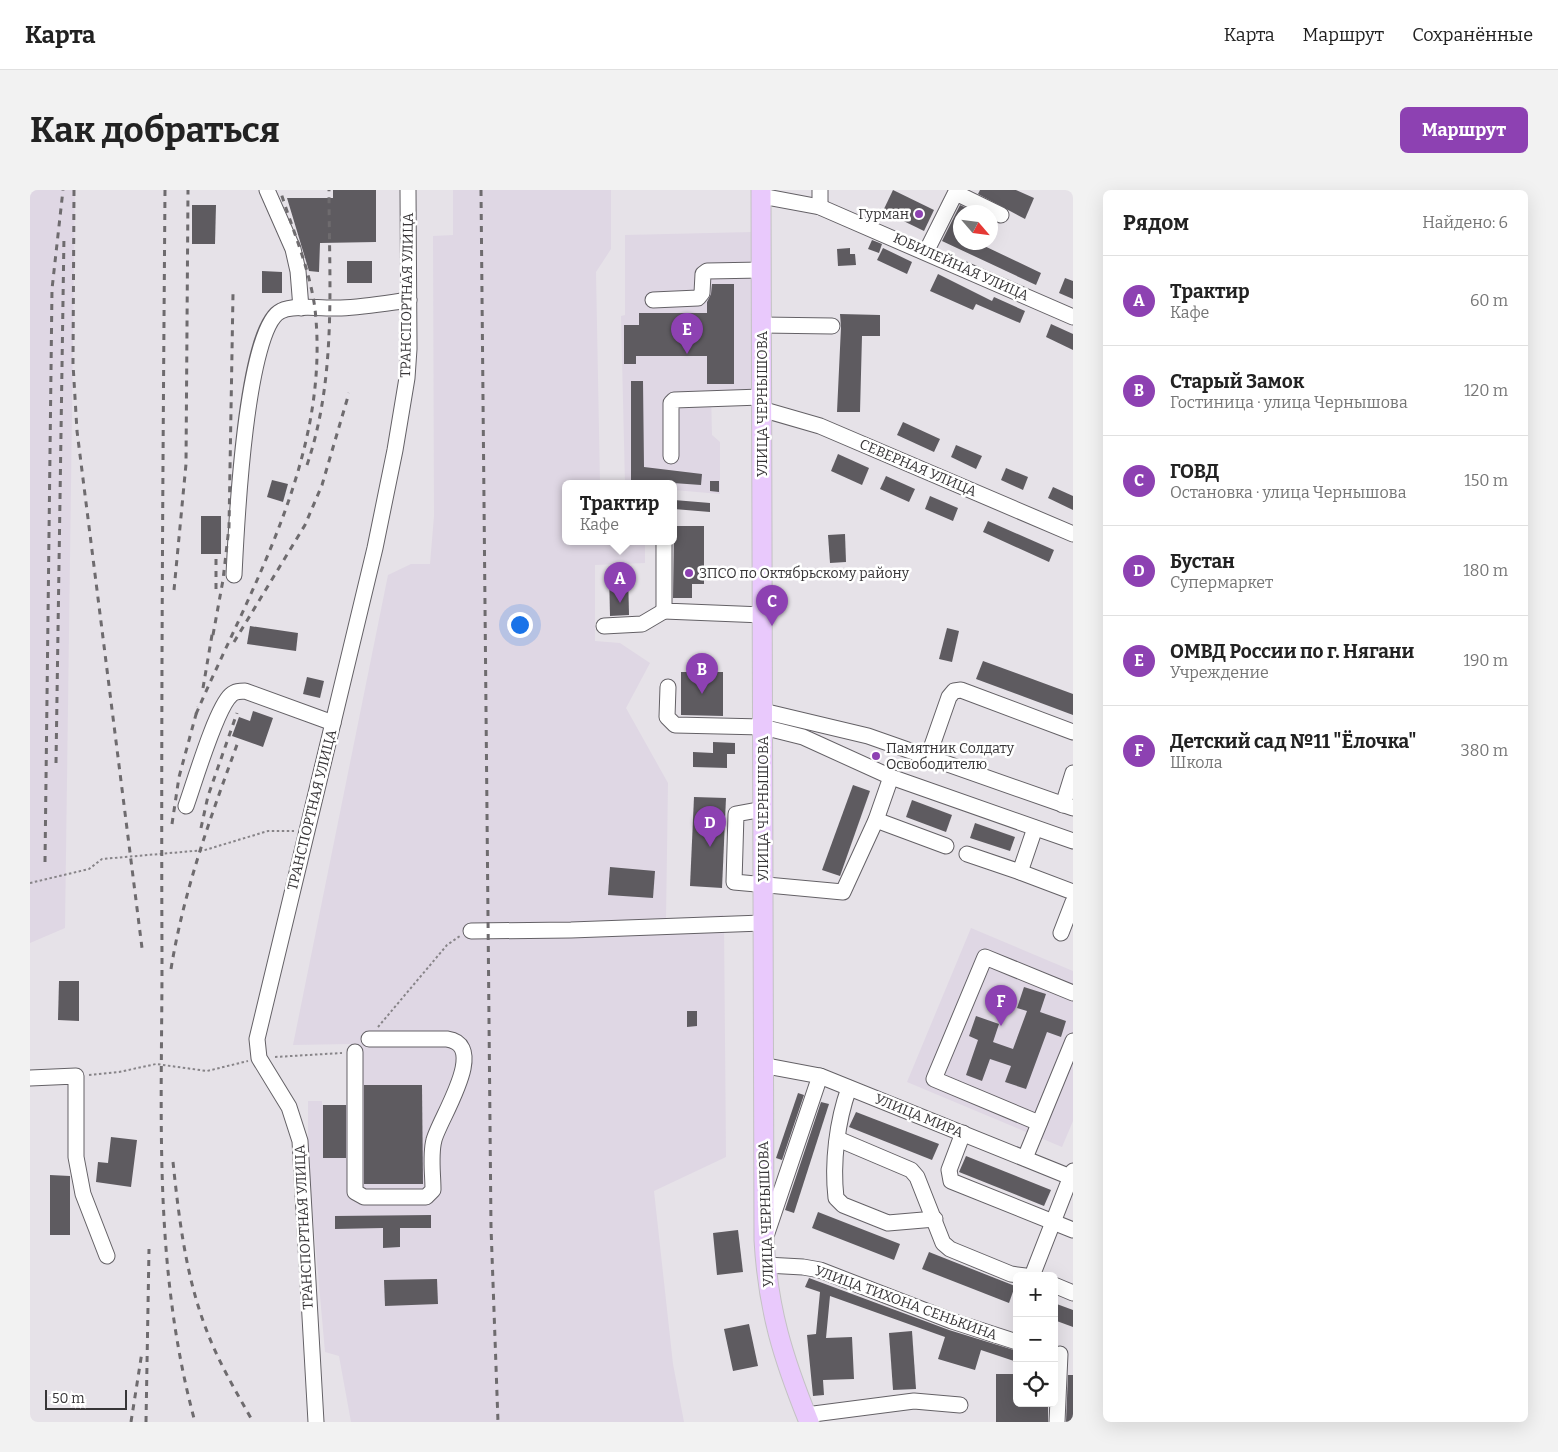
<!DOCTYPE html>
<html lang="ru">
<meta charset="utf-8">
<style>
body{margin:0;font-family:Bitter,serif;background:#f2f2f2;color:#222}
.controls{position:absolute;right:15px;bottom:15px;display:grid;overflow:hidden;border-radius:8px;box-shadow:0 5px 20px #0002}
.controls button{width:45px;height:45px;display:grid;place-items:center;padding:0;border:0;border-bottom:1px solid #e0e0e0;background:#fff;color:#222;font:25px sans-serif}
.compass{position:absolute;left:923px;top:15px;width:45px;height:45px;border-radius:50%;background:#fff;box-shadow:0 5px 20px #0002;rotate:118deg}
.scale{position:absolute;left:15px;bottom:12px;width:82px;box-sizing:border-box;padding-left:5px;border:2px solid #373537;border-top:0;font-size:14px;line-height:18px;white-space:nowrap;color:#373537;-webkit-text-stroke:4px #fff;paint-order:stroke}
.you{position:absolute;left:489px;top:434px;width:18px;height:18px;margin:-12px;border:4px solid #fff;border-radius:50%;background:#1a73e8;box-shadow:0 0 0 8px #1a73e833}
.badge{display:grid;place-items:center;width:32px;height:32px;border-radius:50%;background:#8d41b2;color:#fff;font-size:16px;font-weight:700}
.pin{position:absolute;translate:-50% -41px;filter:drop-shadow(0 1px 2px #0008)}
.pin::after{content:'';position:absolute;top:26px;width:18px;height:15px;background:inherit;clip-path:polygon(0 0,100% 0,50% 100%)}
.popup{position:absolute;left:532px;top:290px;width:115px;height:65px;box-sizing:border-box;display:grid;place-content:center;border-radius:8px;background:#fff;filter:drop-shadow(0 1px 4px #0005);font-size:16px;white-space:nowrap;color:#767676}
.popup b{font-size:19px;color:#222}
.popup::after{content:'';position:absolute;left:50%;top:100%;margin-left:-10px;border:10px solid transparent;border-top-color:#fff}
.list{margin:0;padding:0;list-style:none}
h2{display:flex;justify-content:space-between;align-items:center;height:65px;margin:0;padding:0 20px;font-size:21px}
h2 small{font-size:16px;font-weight:400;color:#767676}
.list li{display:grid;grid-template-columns:32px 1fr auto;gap:15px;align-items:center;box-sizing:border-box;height:90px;padding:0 20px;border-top:1px solid #e0e0e0}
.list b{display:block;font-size:19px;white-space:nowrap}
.list p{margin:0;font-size:16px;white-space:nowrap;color:#767676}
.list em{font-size:16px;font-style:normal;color:#767676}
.icon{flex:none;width:28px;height:28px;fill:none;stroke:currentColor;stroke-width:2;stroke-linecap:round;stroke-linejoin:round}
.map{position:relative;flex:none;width:1043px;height:1232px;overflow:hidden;border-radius:8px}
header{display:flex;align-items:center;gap:30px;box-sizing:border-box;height:70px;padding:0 25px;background:#fff;border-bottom:1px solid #e0e0e0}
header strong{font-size:24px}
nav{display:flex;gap:28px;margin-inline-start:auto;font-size:18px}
.intro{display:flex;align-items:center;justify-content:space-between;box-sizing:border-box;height:120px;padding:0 30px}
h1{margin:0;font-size:35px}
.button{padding:12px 22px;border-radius:8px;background:#8d41b2;color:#fff;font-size:18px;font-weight:700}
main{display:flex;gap:30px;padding:0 30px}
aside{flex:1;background:#fff;border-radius:8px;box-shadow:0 5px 20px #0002}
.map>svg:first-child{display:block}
.built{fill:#dfd7e4}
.building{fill:#5e5b60}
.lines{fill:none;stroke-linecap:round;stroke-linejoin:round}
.minor-casing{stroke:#646166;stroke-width:17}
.major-casing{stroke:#c3c2c3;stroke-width:21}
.path{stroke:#878488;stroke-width:2;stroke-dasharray:2.5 2.5;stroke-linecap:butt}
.minor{stroke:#fff;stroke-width:15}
.major{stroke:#e9c9fc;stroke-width:19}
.rail{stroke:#6e6b6e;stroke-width:3;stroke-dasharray:6 6;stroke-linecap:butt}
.poi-dot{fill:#8d41b2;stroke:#fff;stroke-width:2}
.labels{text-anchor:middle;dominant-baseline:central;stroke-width:5;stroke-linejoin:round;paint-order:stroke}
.poi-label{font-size:14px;fill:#373537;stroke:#fff;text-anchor:start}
.street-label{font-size:14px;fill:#373537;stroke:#fff}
</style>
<header>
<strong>Карта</strong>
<nav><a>Карта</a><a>Маршрут</a><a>Сохранённые</a></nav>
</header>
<div class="intro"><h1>Как добраться</h1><a class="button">Маршрут</a></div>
<main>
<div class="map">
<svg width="1043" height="1232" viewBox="0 0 1043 1232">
<rect width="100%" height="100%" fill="#e6e2e8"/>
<g class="built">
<path d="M0,0H45L35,738L0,753Z"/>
<path d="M423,0H581V59L566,82L570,294H536V352H615V373L565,375V451L590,453L620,473L596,518L638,593L636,729L693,725L694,733L696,967L624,1001L643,1174L654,1232H321L309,1166L295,1162L278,971V911H292V915H320V854L263,855L358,385L381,374H400L404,326L403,46L423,45Z"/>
<path d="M722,42L721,203H681L682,245L690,252V304L644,300V294H595L591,126L595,125V45Z"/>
<path d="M941,738L1043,781V931L1032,957L877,892Z"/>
</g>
<g class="building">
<path d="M303,0H346V52L290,53L289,82L279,81L257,8H303Z"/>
<path d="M863,0L904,20L894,41L853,21Z"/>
<path d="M950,0H986L1004,8L995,29L948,4Z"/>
<path d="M162,15H186L185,54H162Z"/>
<path d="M930,15L945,22H930V52H946L1011,83L1006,95L912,51Z"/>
<path d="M842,50L852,54L849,63L838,59Z"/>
<path d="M820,58V64H825L826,75L808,76L807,59Z"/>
<path d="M853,58L882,72L877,84L847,70Z"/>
<rect x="317" y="71" width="25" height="22"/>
<path d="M232,81L252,82V103H232Z"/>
<path d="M908,84L962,111L964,107L995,121L990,133L946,114L943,120L900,101Z"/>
<path d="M1035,88L1043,91V109L1029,103Z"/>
<path d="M682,94H704V194H677V166H606V174H594V135H609V123H677V112L681,104Z"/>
<path d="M810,124L850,125V146H832L830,222H807L811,137Z"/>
<path d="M1021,134L1043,144V160L1016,147Z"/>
<path d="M601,191H613L614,277L672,284L671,295L601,290Z"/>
<path d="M873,232L910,249L904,262L867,245Z"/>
<path d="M926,255L952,266L946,279L921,267Z"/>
<path d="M808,264L839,278L832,295L801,281Z"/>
<path d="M976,278L998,287L993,300L971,290Z"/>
<path d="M856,286L885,299L879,312L850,299Z"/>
<path d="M242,290L258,294L253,312L237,307Z"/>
<path d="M680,291H689V302L680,301Z"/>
<path d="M1023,297L1043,306V320L1018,308Z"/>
<path d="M900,306L928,318L923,331L895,319Z"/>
<path d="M644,310L680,313V322L644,319Z"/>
<rect x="171" y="326" width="20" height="38"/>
<path d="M958,331L1024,360L1019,372L953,342Z"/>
<path d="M644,336H674V376L691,377V386H674V394H662V408H643Z"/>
<path d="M815,344L816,372L800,373L798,345Z"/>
<path d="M579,382H598L599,425L580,426Z"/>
<path d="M220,436L268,443L266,461L217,454Z"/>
<path d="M917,438L929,441L922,472L909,469Z"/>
<path d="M953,471L1043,504V525L946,489Z"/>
<path d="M651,482H693V526L651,525Z"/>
<path d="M277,487L294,491L290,508L273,504Z"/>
<path d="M223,521L243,528L233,557L202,546L209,527L220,531Z"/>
<path d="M683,552L705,553V564H697V578L663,577V562L683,563Z"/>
<path d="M823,595L840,601L810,686L792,680Z"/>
<path d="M664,607L696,608L692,698L660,696Z"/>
<path d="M882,610L922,625L916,642L876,627Z"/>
<path d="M945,633L985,647L980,661L940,648Z"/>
<path d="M580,677L625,681L623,708L578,705Z"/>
<path d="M29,791H49V831L28,830Z"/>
<path d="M994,797L1016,804L1010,822L1036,831L1031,847L1017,842L996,899L975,892L981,876L960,869L952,891L936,885L948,850L939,846L946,826L969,834L963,852L983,859L997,821L987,818Z"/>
<path d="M657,821H667V836L657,837Z"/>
<path d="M334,895H392L393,994H334Z"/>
<path d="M768,903L774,905L752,970L746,968Z"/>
<path d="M791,912L799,914L764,1023L755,1020Z"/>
<rect x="293" y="915" width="23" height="53"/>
<path d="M826,922L909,954L902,970L819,937Z"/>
<path d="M81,947L107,950L101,997L66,992L68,972L78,973Z"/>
<path d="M936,966L1021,1000L1014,1016L929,982Z"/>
<path d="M20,985L40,986V1045H20Z"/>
<path d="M788,1022L870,1054L864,1070L782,1038Z"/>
<path d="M401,1025V1038H370V1057L353,1058V1038L305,1039V1026Z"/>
<path d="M708,1040L713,1082L687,1085L683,1043Z"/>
<path d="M899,1062L985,1096L979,1113L892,1079Z"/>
<path d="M779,1088L919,1140L987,1161V1172L951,1160L945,1180L908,1169L915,1147L800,1106L796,1148L822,1147L824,1189L793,1190L794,1205L783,1206L777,1145L786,1144L790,1102L775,1097Z"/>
<path d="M407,1089L408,1114L355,1116L354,1090Z"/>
<path d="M1024,1113L1043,1120V1137L1024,1130Z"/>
<path d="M719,1134L728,1176L703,1181L694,1139Z"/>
<path d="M882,1141L886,1199L863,1200L859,1143Z"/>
<path d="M966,1184H987V1213H1018V1232H966Z"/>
<path d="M1038,1185H1043V1232H1036Z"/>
</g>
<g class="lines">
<g class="minor-casing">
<g id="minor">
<path d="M237,0L263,59L268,81L271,118"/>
<path d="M926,3L971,25"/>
<path d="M731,6L790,17L1043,127"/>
<path d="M790,17V0"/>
<path d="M896,62L927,0"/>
<path d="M623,110L668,108L672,103L673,84L677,81L732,80"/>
<path d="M732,135L802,136"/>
<path d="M731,219L790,236L1043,344"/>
<path d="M641,266V213L644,210L731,207"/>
<path d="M634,352V421L733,425"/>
<path d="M204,385C206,344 215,137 251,121C265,114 295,119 311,118C334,117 357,113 379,110"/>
<path d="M574,436L612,434L634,421"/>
<path d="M638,497L637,527L645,535L733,537L773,547L861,587L1043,651"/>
<path d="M733,521L838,546L1043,618"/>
<path d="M898,567L919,507L924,501L931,500L1043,542"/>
<path d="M1033,615L1043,583"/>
<path d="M156,616C164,594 186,518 201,505C205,501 210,501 215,501L303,533"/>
<path d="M733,619L706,624L704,692L813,702L846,630L861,587"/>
<path d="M846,630L916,656"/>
<path d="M937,664L990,682L1005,638"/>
<path d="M990,682L1043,702"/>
<path d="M441,741L541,740L732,733"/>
<path d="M1031,743L1043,712"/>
<path d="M325,862V1002L334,1007H396L403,1000C403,984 400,965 404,950C409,929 460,855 417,849H339"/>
<path d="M732,875L790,886L1043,988"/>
<path d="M0,888L46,886V967L53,1004L77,1066"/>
<path d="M819,898C807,931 802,973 806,1008L813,1015L858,1033L905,1029"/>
<path d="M1009,933L904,889L955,767L1043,803"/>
<path d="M933,943L919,980L921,991L1043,1040"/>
<path d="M808,949L881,980L887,987L913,1053L920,1059L981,1084L995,1086"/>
<path d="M995,968L1043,851"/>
<path d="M737,1043L790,886"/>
<path d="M736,1075L773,1077L790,1080L922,1131L987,1152"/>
<path d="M1002,1086L1043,981"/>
<path d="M1024,1095L1043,1103"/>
<path d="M776,1225L884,1211L930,1215"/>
<path d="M286,1232L270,951L259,917L229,868L227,849L345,358L365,260L377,188L379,159L378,0"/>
<path d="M1027,1232L1030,1164"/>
</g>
</g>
<g class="major-casing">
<path id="major" d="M731,0L734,1050C738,1120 753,1168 779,1232"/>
</g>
<g class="path">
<path d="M0,693L59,679L72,669L175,660L238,641H264"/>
<path d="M348,837L417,755L430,746"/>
<path d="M245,867L312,863"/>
<path d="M59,885L89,882L126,874L177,881L218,871"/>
</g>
<use href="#minor" class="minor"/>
<use href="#major" class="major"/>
<g class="rail">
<path d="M44,0L43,174L47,241L112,758"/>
<path d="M135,0C133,257 131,513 132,770C132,927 123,1078 165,1232"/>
<path d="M451,0L461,1037L468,1232"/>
<path d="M277,275C307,187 299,91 299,0"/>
<path d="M186,399V366"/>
<path d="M144,400L156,274L158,0"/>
<path d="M183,445L193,390L199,337L203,104"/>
<path d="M204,452L275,335L292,295L319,203"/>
<path d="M173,498L183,439"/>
<path d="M166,524C222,395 301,265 285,119C280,80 263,41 251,3"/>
<path d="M26,573L34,45"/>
<path d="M142,634L149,587L168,517"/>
<path d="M171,638L178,606L207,523"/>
<path d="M15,672L22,99L33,0"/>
<path d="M141,779C154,699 181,626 208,552"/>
<path d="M143,972C149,1029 156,1089 178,1144C190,1175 207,1203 223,1232"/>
<path d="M101,1232L112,1162"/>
<path d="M116,1232L119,1059"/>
</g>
</g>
<g class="poi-dot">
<circle cx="889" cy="24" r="5"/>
<circle cx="659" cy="383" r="5"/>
<circle cx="846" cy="566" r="5"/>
</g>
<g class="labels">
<g class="poi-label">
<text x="879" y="24" text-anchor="end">Гурман</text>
<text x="669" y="383">ЗПСО по Октябрьскому району</text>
<text x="856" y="558">Памятник Солдату<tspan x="856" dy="16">Освободителю</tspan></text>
</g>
<g class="street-label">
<text transform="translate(931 77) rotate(24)">ЮБИЛЕЙНАЯ УЛИЦА</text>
<text transform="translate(377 105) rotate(-89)">ТРАНСПОРТНАЯ УЛИЦА</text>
<text transform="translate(732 214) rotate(-90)">УЛИЦА ЧЕРНЫШОВА</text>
<text transform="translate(888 278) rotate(23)">СЕВЕРНАЯ УЛИЦА</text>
<text transform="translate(733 619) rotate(-90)">УЛИЦА ЧЕРНЫШОВА</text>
<text transform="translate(282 620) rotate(-76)">ТРАНСПОРТНАЯ УЛИЦА</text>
<text transform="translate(889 926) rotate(22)">УЛИЦА МИРА</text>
<text transform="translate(736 1024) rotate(-92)">УЛИЦА ЧЕРНЫШОВА</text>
<text transform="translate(274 1037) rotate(-93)">ТРАНСПОРТНАЯ УЛИЦА</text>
<text transform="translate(876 1113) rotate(20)">УЛИЦА ТИХОНА СЕНЬКИНА</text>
</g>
</g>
</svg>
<div class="controls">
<button>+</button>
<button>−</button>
<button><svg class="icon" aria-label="locate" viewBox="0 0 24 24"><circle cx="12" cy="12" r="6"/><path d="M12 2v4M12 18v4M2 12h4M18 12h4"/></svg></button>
</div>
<svg class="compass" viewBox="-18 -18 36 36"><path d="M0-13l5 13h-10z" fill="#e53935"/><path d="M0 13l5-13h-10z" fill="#767676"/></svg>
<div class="scale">50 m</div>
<div class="you"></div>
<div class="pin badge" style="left:590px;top:413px">A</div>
<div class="popup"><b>Трактир</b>Кафе</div>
<div class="pin badge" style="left:672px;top:504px">B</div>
<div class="pin badge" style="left:742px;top:436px">C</div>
<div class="pin badge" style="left:680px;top:657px">D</div>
<div class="pin badge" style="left:657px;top:164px">E</div>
<div class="pin badge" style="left:971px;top:836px">F</div>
</div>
<aside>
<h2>Рядом<small>Найдено: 6</small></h2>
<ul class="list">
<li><span class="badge">A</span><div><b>Трактир</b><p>Кафе</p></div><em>60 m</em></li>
<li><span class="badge">B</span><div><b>Старый Замок</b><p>Гостиница · улица Чернышова</p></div><em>120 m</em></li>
<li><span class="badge">C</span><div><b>ГОВД</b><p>Остановка · улица Чернышова</p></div><em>150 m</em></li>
<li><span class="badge">D</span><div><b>Бустан</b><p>Супермаркет</p></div><em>180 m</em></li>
<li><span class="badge">E</span><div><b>ОМВД России по г. Нягани</b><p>Учреждение</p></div><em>190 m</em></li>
<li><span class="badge">F</span><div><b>Детский сад №11 &quot;Ёлочка&quot;</b><p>Школа</p></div><em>380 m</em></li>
</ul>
</aside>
</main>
